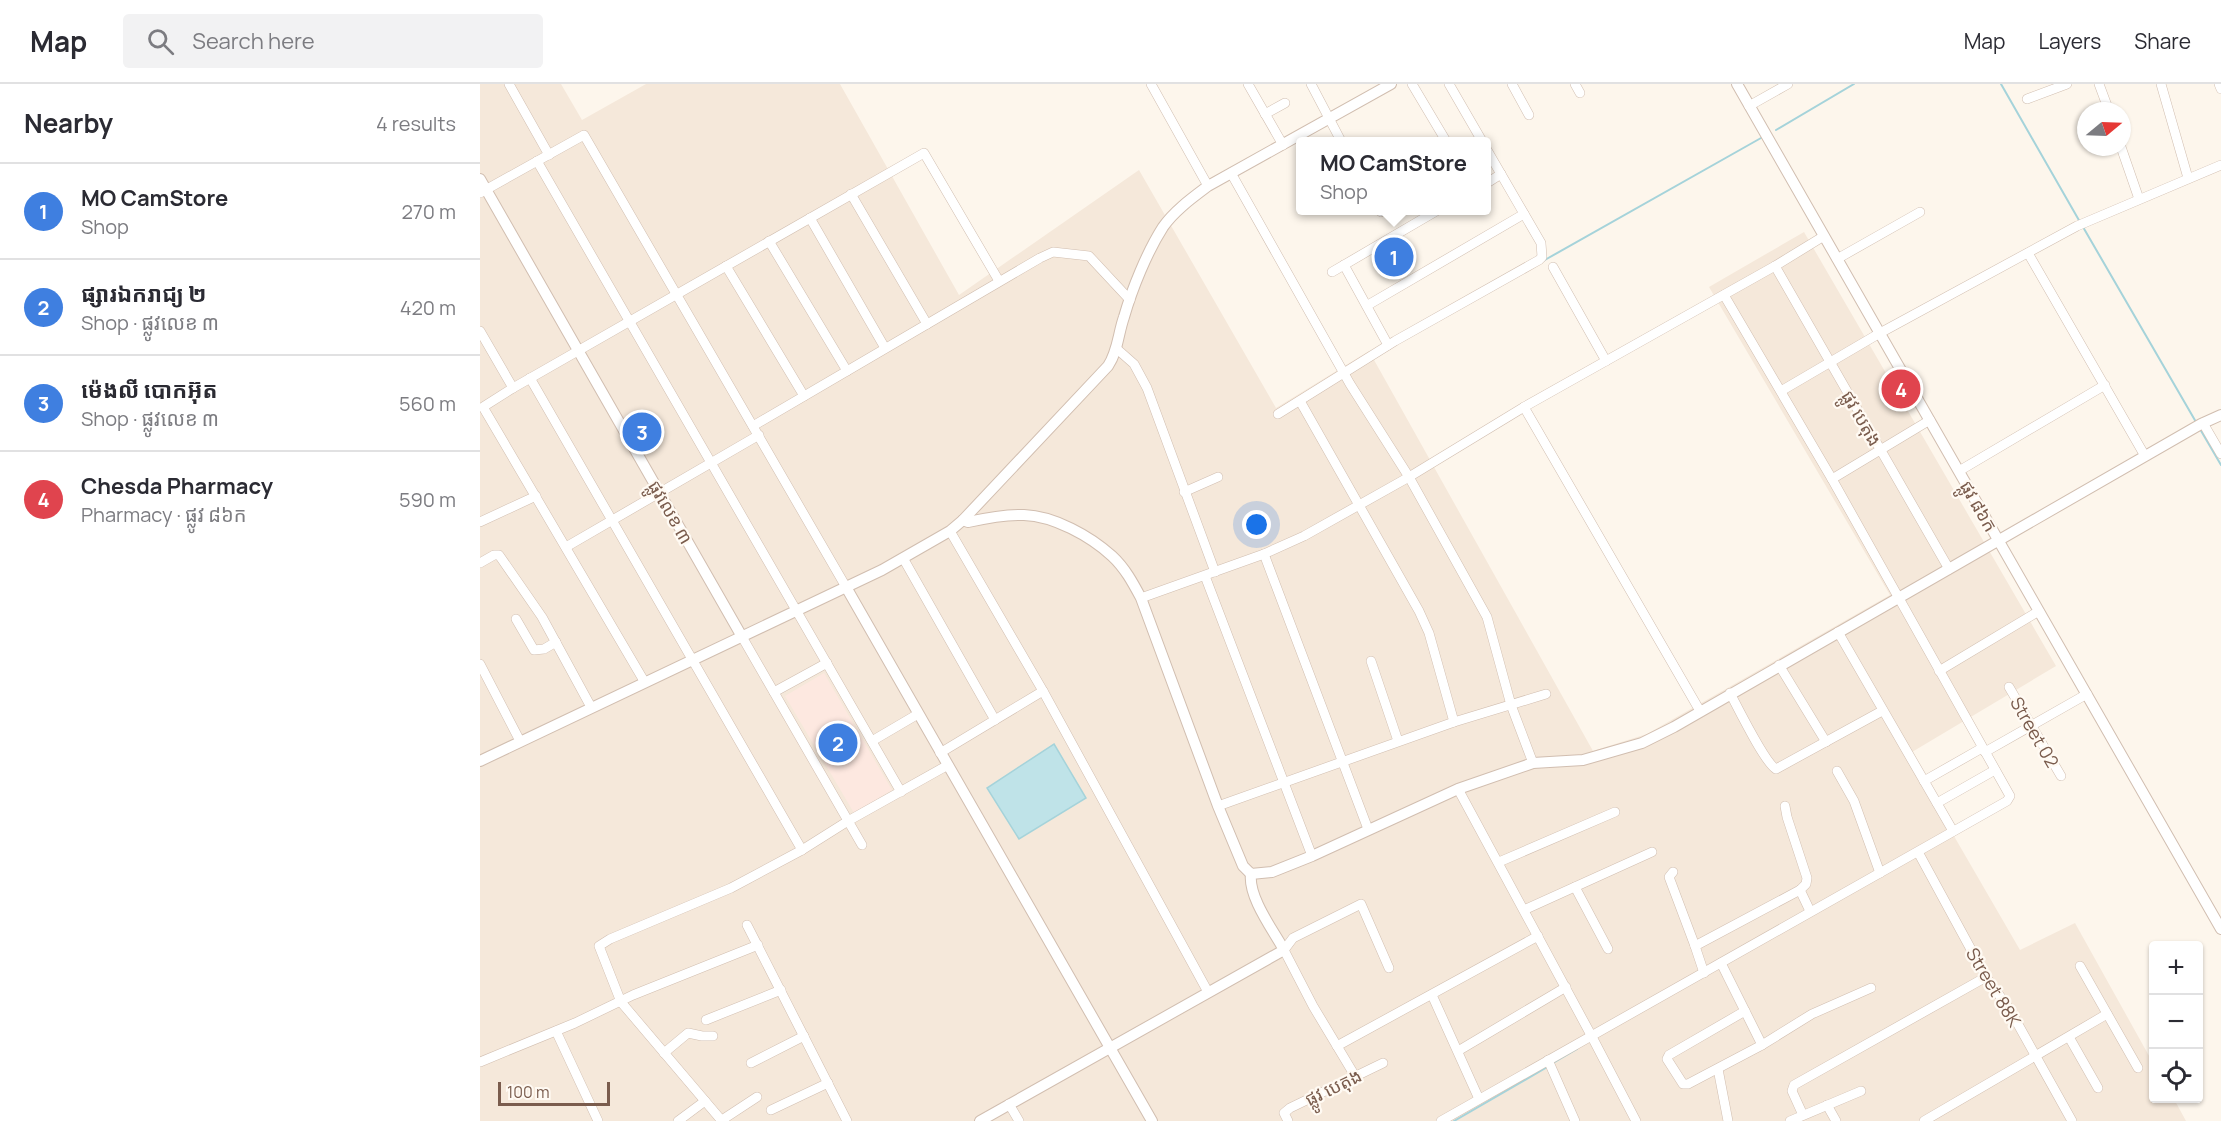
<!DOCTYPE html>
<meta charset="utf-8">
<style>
body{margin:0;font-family:Manrope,"Noto Sans Khmer",sans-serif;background:#f2f2f3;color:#2b2b33}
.controls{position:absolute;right:18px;bottom:18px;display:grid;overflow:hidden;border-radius:6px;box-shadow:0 2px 4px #0004}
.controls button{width:54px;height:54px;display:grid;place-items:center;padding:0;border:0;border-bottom:2px solid #e1e1e2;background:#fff;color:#2b2b33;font:30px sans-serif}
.compass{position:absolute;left:1597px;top:18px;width:54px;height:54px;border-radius:50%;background:#fff;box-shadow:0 2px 4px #0004;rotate:71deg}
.scale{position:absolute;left:18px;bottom:15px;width:112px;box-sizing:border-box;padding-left:6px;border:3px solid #7a5c4d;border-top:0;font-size:16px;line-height:21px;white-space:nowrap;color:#7a5c4d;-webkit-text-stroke:4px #fffaf3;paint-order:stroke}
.you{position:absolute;left:777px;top:441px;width:21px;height:21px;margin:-15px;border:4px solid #fff;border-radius:50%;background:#1a73e8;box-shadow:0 0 0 9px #1a73e833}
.badge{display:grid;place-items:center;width:39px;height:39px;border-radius:50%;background:#e76f51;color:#fff;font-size:20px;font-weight:700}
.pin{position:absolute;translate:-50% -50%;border:3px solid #fff;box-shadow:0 2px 6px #0006}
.popup{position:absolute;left:816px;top:53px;width:195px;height:78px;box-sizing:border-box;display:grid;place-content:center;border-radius:6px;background:#fff;filter:drop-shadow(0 2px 4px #0005);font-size:20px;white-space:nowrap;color:#7c7c81}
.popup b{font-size:22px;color:#2b2b33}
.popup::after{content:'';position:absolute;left:50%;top:100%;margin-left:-12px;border:12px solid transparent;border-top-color:#fff}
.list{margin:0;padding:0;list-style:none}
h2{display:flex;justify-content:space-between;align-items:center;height:78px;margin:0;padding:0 24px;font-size:26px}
h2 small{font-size:20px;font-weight:400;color:#7c7c81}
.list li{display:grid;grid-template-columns:39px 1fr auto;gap:18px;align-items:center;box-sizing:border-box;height:96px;padding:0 24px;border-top:2px solid #e1e1e2}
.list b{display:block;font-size:22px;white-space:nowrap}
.list p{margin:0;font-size:20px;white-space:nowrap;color:#7c7c81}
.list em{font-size:20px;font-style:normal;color:#7c7c81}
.icon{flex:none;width:33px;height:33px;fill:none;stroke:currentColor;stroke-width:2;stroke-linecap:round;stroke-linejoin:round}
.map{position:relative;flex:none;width:1741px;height:1037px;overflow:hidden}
header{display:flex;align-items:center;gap:36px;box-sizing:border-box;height:84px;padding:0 30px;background:#fff;border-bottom:2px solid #e1e1e2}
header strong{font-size:28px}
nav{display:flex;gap:33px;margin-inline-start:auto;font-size:21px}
.search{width:420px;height:54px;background:#f2f2f3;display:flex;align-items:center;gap:15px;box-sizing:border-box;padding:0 21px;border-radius:6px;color:#7c7c81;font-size:22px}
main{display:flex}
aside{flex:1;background:#fff}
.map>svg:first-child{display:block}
.residential{fill:#f5e8da}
.commercial{fill:#fde8e0}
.water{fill:#bfe3e8;stroke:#a5d3da;stroke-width:1.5}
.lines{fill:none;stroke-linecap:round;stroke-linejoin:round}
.stream{stroke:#a5d3da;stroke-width:2}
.minor-casing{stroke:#d1beb0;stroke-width:10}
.tertiary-casing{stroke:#d1beb0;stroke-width:12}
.minor{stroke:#fff;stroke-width:9}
.tertiary{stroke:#fff;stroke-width:10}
.labels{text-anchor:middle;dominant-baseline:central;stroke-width:4.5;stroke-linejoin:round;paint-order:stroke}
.street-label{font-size:18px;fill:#7a5c4d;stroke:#fffaf3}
</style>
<header>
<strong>Map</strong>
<div class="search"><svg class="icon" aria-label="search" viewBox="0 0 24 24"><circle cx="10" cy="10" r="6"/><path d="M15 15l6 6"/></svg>Search here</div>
<nav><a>Map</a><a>Layers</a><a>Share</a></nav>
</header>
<main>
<aside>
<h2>Nearby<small>4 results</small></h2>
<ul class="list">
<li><span class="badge" style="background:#3f7fe0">1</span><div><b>MO CamStore</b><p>Shop</p></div><em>270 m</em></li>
<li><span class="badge" style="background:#3f7fe0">2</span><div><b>ផ្សារឯករាជ្យ ២</b><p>Shop · ផ្លូវលេខ ៣</p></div><em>420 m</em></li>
<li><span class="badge" style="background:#3f7fe0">3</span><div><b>ម៉េងលី បោកអ៊ុត</b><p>Shop · ផ្លូវលេខ ៣</p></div><em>560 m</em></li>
<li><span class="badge" style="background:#e0444e">4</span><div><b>Chesda Pharmacy</b><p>Pharmacy · ផ្លូវ ៨៦ក</p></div><em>590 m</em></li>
</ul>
</aside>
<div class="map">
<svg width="1741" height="1037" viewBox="0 0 1741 1037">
<rect width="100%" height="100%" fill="#fdf6ec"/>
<path class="residential" d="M0,0H81L102,36L166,0H360L479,211L659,86L796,324L889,267L1113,667L1167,650L1410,511L1229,203L1324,148L1576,582L1427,671L1540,866L1595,839L1673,979L1674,1014L1694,1015L1706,1037H0Z"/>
<path class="commercial" d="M344,589L412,706L374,729L305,612Z"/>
<path class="water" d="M574,660L606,714L539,755L507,704Z"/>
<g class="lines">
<g class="stream">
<path d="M1521,0L1600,138"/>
<path d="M1296,46L1374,0"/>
<path d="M1603,143L1716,338"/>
<path d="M1063,177L1281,54"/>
<path d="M1720,345L1741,381"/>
<path d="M1073,979L1097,965"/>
<path d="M974,1037L1069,982"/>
</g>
<g class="minor-casing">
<g id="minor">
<path d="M29,0L69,71"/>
<path d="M671,0L728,102"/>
<path d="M768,0L803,61"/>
<path d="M831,0L861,57"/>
<path d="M932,0L966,57"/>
<path d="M969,0L1002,57"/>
<path d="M1032,0L1049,31"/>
<path d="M1095,0L1100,9"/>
<path d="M1619,0L1629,27"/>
<path d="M1681,0L1708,94"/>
<path d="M1739,0L1741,5"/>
<path d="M1547,15L1587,0"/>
<path d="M1269,22L1308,0"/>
<path d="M785,30L805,19"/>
<path d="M1641,63L1659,115"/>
<path d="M57,77L421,708"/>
<path d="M751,89L870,300L929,393L1007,533L1031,621L1053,679"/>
<path d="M1007,99L1021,90"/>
<path d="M0,109L104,51L366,503"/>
<path d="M371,110L447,240"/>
<path d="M900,126L901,128"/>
<path d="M330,134L405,264"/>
<path d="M289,157L367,287"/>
<path d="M1548,169L1665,372"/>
<path d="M1357,175L1440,128"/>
<path d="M864,181L908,261"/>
<path d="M246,182L324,312"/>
<path d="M1295,182L1469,485"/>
<path d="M1073,183L1126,277"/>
<path d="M852,188L958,126"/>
<path d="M888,221L1044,130"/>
<path d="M0,247L33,304"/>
<path d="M637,265L654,280L667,304L735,488"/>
<path d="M50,294L322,766"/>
<path d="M1301,307L1400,249L1597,142L1741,81"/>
<path d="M820,317L939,527L949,549L974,638"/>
<path d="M1044,323L1220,627"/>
<path d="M798,330L915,257L1059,176L1062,173L1061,159L1007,66"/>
<path d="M1723,339L1741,370"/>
<path d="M273,342L560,174L573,168L609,172L650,216"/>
<path d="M1479,387L1625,301"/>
<path d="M1352,395L1450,336"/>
<path d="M704,408L738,393"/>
<path d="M0,438L56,412"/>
<path d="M470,447L563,607L728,908"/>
<path d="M86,463L279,351"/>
<path d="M784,470L888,745"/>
<path d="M423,474L515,636"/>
<path d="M0,479L14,471H19L62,533L111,623"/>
<path d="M725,492L832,772"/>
<path d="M661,514L784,470L824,452L929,393L1044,323L1295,182L1344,152"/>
<path d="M36,535L54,566L64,565L76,558"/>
<path d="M1358,548L1473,747"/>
<path d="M261,551L382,761"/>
<path d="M891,577L918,657"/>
<path d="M0,580L40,657"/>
<path d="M1299,581L1346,658"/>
<path d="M1459,587L1559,527"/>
<path d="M164,597L3,323L33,304L444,69L519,197"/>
<path d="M1529,603L1581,692"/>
<path d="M294,608L347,579"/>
<path d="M1250,609C1258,624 1285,679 1296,685L1402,627"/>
<path d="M392,657L438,630"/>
<path d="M1505,668L1607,610"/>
<path d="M460,669L563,607"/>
<path d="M1357,687L1374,717L1400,789"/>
<path d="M1444,697L1502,664"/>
<path d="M978,705L1111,951L1156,1037"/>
<path d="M1457,719L1515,686"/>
<path d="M738,722L974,638L1066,610"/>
<path d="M1305,722L1307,733L1327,794L1326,800L1320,806L1330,827"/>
<path d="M1438,768L1506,893L1530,926L1592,1037"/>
<path d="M1019,778L1135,728"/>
<path d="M1193,788L1189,793L1215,862"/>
<path d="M1095,803L1128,865"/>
<path d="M1044,826L1172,768"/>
<path d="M267,841L367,1037"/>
<path d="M1241,879L1282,961"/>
<path d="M1600,882L1658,984"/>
<path d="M1224,889L1215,862L1320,806"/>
<path d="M952,911L999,1015"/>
<path d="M1265,927L1189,971L1187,975L1203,1000H1208L1282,961L1332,930L1391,904"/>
<path d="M226,936L301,906"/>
<path d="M76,947L118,1037"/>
<path d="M1589,953L1618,1004"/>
<path d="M857,962L1058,852"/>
<path d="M978,967L1086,903"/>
<path d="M184,969L208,949L222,952H233"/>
<path d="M1068,976L1095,1037"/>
<path d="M0,978L95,939L153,911L278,861"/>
<path d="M271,979L324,952"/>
<path d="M1238,985L1248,1037"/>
<path d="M875,992L833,922L804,866L813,854L881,820L909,884"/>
<path d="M529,1020L539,1037"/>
<path d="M1347,1021L1356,1037"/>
<path d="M291,1026L348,999"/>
<path d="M1323,1031L1312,1007L1314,1001L1506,893"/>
<path d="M242,1036L277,1013"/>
<path d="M198,1037L225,1017"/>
<path d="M242,1037L141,918L119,862L130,855L251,804L322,766L368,737L468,681"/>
<path d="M808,1037L804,1029L810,1024L903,979"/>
<path d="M961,1037L1527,717L1530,712L1352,395L1244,211"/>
<path d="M1310,1037L1381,1007"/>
<path d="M1444,1037L1627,930"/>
</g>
</g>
<g class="tertiary-casing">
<g id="tertiary">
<path d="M1257,0L1741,845"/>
<path d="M0,95L261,551"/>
<path d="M483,436L488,438C506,434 525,430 544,431C574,432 610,452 632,472C645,484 653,499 661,514L738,722L763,782L771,790L792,788L832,772L978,705L1053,679L1103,676L1162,659L1194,643L1721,340L1741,331"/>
<path d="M366,503L672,1037"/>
<path d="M0,677L402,486L470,447L483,436L628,282C638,267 638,250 644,233C652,205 667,168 683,143C694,127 712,114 728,102L911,0"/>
<path d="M500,1037L804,866C793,846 768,813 771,790"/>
</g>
</g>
<use href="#minor" class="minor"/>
<use href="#tertiary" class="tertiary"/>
</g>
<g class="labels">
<g class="street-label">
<text transform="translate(1382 334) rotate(60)">ផ្លូវ បេតុង</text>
<text transform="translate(1499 422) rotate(60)">ផ្លូវ ៨៦ក</text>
<text transform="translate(191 428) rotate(60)">ផ្លូវលេខ ៣</text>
<text transform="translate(1555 648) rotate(60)">Street 02</text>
<text transform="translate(1514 903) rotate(59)">Street 88K</text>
<text transform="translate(853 1003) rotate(-26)">ផ្លូវ បេតុង</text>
</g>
</g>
</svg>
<div class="controls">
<button>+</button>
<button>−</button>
<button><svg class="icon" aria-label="locate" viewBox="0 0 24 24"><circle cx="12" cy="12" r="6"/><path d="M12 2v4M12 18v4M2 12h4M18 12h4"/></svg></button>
</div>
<svg class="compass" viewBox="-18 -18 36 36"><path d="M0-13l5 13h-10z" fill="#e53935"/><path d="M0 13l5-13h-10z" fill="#7c7c81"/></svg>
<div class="scale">100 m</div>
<div class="you"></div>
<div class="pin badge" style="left:914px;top:173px;background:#3f7fe0">1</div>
<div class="popup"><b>MO CamStore</b>Shop</div>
<div class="pin badge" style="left:358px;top:659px;background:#3f7fe0">2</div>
<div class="pin badge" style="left:162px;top:348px;background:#3f7fe0">3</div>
<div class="pin badge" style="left:1421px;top:305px;background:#e0444e">4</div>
</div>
</main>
